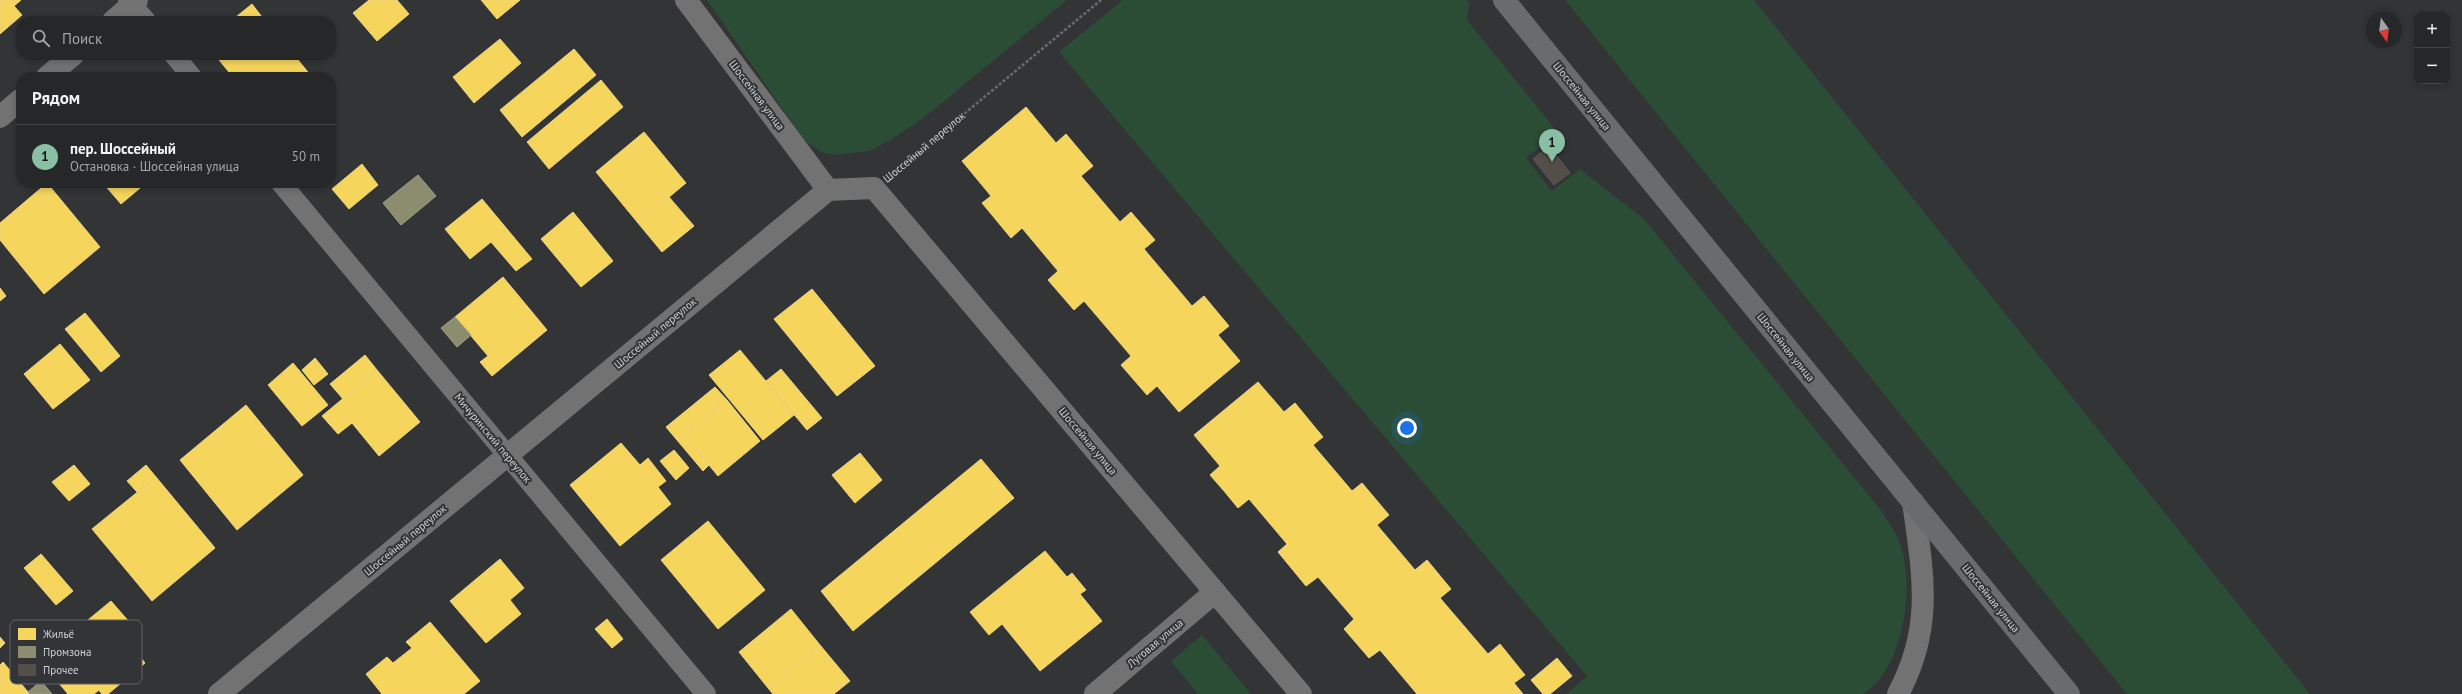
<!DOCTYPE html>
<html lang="ru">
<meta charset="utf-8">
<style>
body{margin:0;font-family:"PT Sans",sans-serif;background:#2e2f30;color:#f1f3f6}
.controls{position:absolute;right:12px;top:12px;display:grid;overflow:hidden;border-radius:8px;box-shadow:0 2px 6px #0003}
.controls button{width:36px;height:36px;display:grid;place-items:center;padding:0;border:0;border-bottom:1px solid #424445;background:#262728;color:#f1f3f6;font:20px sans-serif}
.compass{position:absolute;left:2366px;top:12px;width:36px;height:36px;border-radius:50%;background:#262728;box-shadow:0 2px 6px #0003;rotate:166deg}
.you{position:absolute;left:1407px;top:428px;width:14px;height:14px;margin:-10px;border:3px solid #fff;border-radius:50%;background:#1a73e8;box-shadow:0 0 0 6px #1a73e833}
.badge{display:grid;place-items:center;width:26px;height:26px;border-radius:50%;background:#8abfa5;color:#111;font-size:13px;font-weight:700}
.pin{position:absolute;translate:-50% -33px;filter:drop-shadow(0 1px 2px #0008)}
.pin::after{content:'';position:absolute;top:21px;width:14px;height:12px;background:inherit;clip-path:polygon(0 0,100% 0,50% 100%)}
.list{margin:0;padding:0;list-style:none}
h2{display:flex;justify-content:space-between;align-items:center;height:52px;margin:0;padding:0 16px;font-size:17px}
h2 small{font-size:13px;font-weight:400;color:#a4a5a8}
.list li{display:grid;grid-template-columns:26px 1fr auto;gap:12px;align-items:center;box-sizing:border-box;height:64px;padding:0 16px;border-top:1px solid #424445}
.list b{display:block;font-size:15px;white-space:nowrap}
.list p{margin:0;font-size:13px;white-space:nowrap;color:#a4a5a8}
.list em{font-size:13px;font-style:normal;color:#a4a5a8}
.icon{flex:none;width:22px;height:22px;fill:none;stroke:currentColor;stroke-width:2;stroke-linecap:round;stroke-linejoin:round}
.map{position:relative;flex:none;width:2462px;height:694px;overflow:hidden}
.search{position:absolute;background:#262728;box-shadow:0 2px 6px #0003;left:16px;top:16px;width:320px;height:44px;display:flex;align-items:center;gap:10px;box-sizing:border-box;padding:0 14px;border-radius:16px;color:#a4a5a8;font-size:15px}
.panel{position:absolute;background:#262728;box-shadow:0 2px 6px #0003;left:16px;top:72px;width:320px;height:116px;border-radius:16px}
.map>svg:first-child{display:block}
.green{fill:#2c4d35}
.homes{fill:#f6d55c;stroke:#ebd480}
.industry{fill:#8c8c6e;stroke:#a0a18c}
.building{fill:#544e49;stroke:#59595a}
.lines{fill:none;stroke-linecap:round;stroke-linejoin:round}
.path{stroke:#6a6b6c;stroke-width:2.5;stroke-dasharray:3 2;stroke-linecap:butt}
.lane{stroke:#727272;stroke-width:20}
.street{stroke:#727272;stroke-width:22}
.secondary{stroke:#6a6b6c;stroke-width:22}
.labels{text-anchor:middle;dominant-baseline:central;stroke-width:4;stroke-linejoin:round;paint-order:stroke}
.street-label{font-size:11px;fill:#d0d2d3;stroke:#323437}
.key{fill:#323437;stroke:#616366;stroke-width:1}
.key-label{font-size:11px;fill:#d0d2d3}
</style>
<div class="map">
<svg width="2462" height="694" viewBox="0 0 2462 694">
<rect width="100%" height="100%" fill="#333436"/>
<g class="green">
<path d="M707,0H1067L926,116L889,141L869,151L834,155L821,152L804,140Z"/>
<path d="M1123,0H1467L1469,3L1467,20L1558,133L1526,158L1552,191L1580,169L1644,219L1883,513C1888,522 1895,531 1899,540C1914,581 1906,646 1879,680C1875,685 1868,690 1863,694H1566L1587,676L1059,52Z"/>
<path d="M1565,0H1754L2310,694H2127Z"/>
<path d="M1202,635L1251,694H1198L1171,661Z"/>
</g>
<g class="homes">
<path d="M0,0H21L14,6L22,15L0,34Z"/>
<path d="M369,0H397L409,14L377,41L353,13Z"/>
<path d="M481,0H520L497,19Z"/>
<path d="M252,4L265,21H231Z"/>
<path d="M500,39L521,63L474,103L453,77Z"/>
<path d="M574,49L596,75L522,137L500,110Z"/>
<path d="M215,55H294L312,77H233Z"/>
<path d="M601,80L623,107L549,169L527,142Z"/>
<path d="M1026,107L1056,143L1066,134L1093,166L1081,176L1120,222L1131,212L1155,240L1144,249L1192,306L1204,296L1229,326L1218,335L1240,361L1179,412L1157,386L1147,395L1121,365L1131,356L1084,301L1074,310L1048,280L1058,271L1022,228L1011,238L982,203L991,196L962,161Z"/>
<path d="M644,132L686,183L638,223L596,172Z"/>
<path d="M362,164L378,185L349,209L332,189Z"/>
<path d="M47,183L100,247L44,294L0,240V223Z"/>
<path d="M103,183H146L121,204Z"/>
<path d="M669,197L694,226L662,252L638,223Z"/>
<path d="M482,199L507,229L470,259L445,229Z"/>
<path d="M573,212L613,261L581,287L541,239Z"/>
<path d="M507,229L532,259L516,271L491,242Z"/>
<path d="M503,277L547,330L492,376L480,362L488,356L455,317Z"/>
<path d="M0,288L6,296L0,301Z"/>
<path d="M812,289L875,366L837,396L774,319Z"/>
<path d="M85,313L120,356L101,372L65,329Z"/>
<path d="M60,344L90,380L53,409L24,374Z"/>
<path d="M740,350L794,415L763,440L709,375Z"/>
<path d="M365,355L377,370L343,399L330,384Z"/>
<path d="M315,358L328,374L314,385L302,370Z"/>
<path d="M293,363L328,405L302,426L268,385Z"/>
<path d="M781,369L822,418L807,430L766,381Z"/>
<path d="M377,370L420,422L379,456L352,423L338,434L322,416Z"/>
<path d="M1258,382L1284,412L1295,403L1323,437L1313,445L1352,491L1362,483L1389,515L1377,525L1415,570L1427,560L1451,589L1440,598L1488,654L1500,644L1525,675L1514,683L1523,694H1417L1380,650L1369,658L1344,629L1354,619L1318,577L1306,586L1278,552L1287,544L1249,499L1238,508L1224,491L1210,475L1220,466L1194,435Z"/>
<path d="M715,387L727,400L684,435L709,465L703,471L666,427Z"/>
<path d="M727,400L760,441L718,476L684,435Z"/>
<path d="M246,405L303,475L237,530L180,460Z"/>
<path d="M621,443L640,465L648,458L666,481L658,487L671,504L620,546L570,485Z"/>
<path d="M674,450L689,468L676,480L660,461Z"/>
<path d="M860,453L882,480L855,503L832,475Z"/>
<path d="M981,459L1014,498L853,631L821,591Z"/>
<path d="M74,465L90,484L69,501L52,482Z"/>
<path d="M146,465L156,477L137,492L127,481Z"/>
<path d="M156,477L215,548L152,601L92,529Z"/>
<path d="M708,521L765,590L718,629L661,560Z"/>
<path d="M1045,551L1067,577L1072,573L1086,590L1080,594L1102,621L1040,671L1002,624L989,635L970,612Z"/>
<path d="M41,554L73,591L56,605L24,568Z"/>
<path d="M500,559L524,588L510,600L521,614L486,643L450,601Z"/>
<path d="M111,601L131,624L120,633L145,663L108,694H102L60,643Z"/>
<path d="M791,609L820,645L768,688L739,652Z"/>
<path d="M607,619L623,639L612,648L595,629Z"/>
<path d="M430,622L480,681L464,694H382L366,674L387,657L393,663L412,648L406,642Z"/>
<path d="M0,637L5,643L0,648Z"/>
<path d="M820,645L850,681L834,694H773L768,688Z"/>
<path d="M67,652L99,690L94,694H68L47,669Z"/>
<path d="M1557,658L1572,676L1550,694H1543L1531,680Z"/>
<path d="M3,662L28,692L30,694H0V665Z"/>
</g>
<g class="industry">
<path d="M418,175L436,196L401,225L383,203Z"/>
<path d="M455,317L471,335L457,347L441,328Z"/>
<path d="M41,681L52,694H30L28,692Z"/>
</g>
<path class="building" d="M1549,146L1570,173L1554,185L1533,159Z"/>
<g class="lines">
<path class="path" d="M899,168L1101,0"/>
<g class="lane">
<path d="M128,0L146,21"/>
<path d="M174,55L192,77"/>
<path d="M281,183L706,694"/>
</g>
<g class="street">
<path d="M686,0L828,190"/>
<path d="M113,21L137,0"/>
<path d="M47,77L73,55"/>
<path d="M0,117L21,99"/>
<path d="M219,694L828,190L874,188L1301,694"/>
<path d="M1095,694L1215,592"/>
<path d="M1898,694C1934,627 1923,574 1913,502"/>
</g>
<path class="secondary" d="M1504,0L2069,694"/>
</g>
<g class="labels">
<g class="street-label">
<text transform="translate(757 95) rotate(53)">Шоссейная улица</text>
<text transform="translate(1582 96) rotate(51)">Шоссейная улица</text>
<text transform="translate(924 147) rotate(-40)">Шоссейный переулок</text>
<text transform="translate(655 333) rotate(-40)">Шоссейный переулок</text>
<text transform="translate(1786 347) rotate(51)">Шоссейная улица</text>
<text transform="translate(493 438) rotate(50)">Мичуринский переулок</text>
<text transform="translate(1088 441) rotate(50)">Шоссейная улица</text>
<text transform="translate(405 540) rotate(-40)">Шоссейный переулок</text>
<text transform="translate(1991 598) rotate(51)">Шоссейная улица</text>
<text transform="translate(1155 643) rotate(-40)">Луговая улица</text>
</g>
</g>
<rect x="10" y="620" width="132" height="64" rx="6" class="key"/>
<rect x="18" y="628" width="18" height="12" fill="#f6d55c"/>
<rect x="18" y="646" width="18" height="12" fill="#8c8c6e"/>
<rect x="18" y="664" width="18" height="12" fill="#544e49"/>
<g class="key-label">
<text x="43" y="638">Жильё</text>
<text x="43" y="656">Промзона</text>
<text x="43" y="674">Прочее</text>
</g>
</svg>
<div class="controls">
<button>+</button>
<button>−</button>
</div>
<svg class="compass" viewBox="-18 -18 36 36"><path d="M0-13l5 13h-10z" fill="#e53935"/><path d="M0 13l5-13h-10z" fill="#a4a5a8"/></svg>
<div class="you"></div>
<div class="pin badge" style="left:1552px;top:162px">1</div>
<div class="search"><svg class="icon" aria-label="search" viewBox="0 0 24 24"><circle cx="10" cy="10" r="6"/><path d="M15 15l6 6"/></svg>Поиск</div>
<section class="panel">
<h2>Рядом<small></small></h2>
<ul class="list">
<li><span class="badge">1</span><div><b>пер. Шоссейный</b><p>Остановка · Шоссейная улица</p></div><em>50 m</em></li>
</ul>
</section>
</div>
